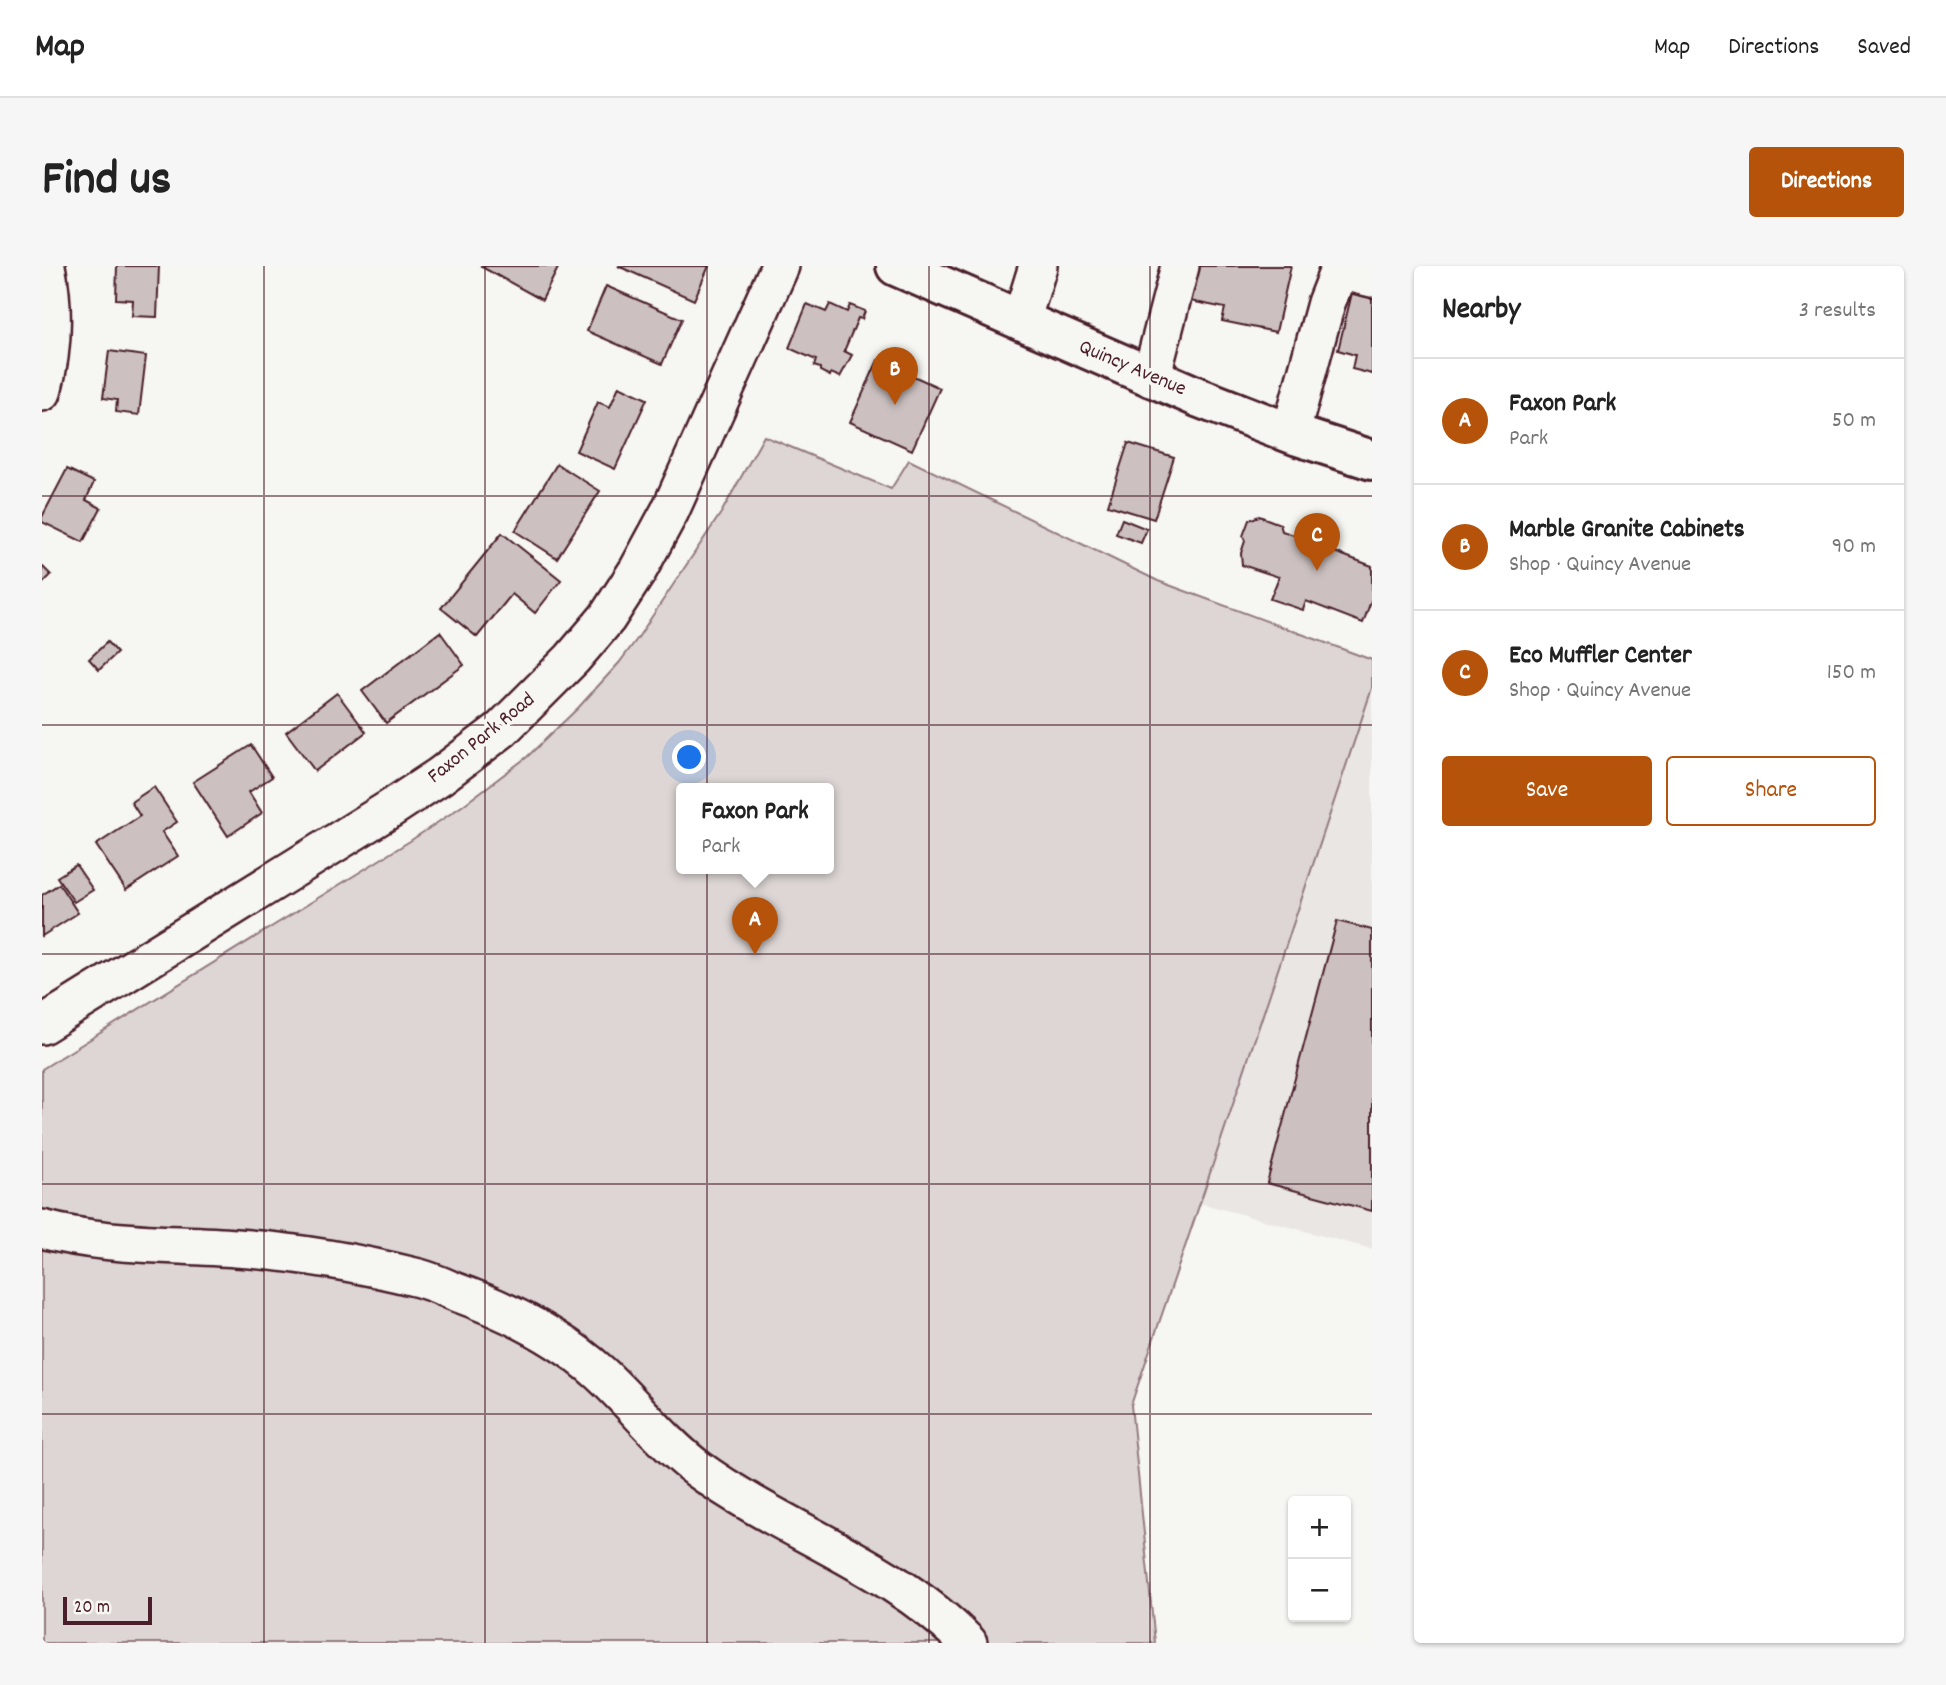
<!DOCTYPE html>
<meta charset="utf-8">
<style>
body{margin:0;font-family:Dekko,sans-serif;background:#f6f6f6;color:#222}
.controls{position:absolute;right:21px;bottom:21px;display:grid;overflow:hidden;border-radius:7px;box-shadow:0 2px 5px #0004}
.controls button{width:63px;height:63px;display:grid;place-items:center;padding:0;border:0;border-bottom:2px solid #e0e0e0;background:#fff;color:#222;font:35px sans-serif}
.scale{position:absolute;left:21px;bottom:18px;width:89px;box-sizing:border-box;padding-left:7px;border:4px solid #4a1f2b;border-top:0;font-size:19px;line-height:24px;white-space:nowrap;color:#4a1f2b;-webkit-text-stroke:5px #f6f6f2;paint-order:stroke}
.you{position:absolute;left:648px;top:492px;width:24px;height:24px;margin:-18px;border:5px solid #fff;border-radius:50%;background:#1a73e8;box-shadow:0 0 0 10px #1a73e833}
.badge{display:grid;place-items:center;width:46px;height:46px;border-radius:50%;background:#b45309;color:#fff;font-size:23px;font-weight:700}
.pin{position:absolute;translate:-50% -58px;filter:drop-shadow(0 2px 4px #0008)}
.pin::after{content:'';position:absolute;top:37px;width:24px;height:21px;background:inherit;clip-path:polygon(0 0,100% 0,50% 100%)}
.popup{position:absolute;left:634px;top:517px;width:158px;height:91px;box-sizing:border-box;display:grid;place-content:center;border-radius:7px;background:#fff;filter:drop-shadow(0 2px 5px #0005);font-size:23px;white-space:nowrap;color:#767676}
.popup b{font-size:26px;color:#222}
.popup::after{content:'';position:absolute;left:50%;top:100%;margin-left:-14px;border:14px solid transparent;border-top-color:#fff}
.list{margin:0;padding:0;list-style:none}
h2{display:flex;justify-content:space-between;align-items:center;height:91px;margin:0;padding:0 28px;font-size:30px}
h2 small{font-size:23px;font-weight:400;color:#767676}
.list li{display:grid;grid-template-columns:46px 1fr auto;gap:21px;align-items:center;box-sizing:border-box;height:126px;padding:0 28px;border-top:2px solid #e0e0e0}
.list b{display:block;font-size:26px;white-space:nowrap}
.list p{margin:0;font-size:23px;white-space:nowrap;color:#767676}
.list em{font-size:23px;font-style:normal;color:#767676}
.actions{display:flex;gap:14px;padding:21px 28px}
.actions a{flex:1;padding:16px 0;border:2px solid #b45309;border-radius:7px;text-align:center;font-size:24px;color:#b45309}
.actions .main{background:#b45309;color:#fff}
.map{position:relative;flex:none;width:1330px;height:1377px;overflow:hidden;border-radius:7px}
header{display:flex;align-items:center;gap:42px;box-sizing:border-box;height:98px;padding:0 35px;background:#fff;border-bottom:2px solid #e0e0e0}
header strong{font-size:33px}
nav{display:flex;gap:38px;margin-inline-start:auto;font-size:24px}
.intro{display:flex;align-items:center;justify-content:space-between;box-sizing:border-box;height:168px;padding:0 42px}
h1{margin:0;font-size:49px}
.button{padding:18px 32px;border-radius:7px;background:#b45309;color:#fff;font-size:24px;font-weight:700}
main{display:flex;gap:42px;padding:0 42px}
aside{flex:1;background:#fff;border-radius:7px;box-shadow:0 2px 5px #0004}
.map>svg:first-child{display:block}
.built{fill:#e9e6e3}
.green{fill:#ddd6d5;stroke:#947a80;stroke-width:2;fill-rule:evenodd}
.building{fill:#ccc1c0;stroke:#4a1f2b;stroke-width:2}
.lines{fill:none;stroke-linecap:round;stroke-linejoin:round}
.minor-casing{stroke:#4a1f2b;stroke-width:42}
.major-casing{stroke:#4a1f2b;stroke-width:44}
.minor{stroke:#f6f6f2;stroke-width:37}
.major{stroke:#f6f6f2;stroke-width:38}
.grid{fill:none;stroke:#4a1f2b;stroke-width:2;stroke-opacity:0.55}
.labels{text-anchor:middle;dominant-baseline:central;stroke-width:7;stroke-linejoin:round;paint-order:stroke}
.street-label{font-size:21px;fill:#4a1f2b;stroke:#f6f6f2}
</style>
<header>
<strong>Map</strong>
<nav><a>Map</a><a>Directions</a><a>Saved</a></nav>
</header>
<div class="intro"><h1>Find us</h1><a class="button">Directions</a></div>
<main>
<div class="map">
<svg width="1330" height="1377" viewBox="0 0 1330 1377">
<rect width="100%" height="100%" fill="#f6f6f2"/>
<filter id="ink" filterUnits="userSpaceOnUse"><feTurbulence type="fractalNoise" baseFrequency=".0143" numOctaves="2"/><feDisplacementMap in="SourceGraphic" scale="14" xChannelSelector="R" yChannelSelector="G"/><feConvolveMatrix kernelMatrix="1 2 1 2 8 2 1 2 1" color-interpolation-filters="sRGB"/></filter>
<g filter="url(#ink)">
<path class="built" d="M1330,422V983L1158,937Z"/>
<path class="green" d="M722,170L849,223L867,194L1116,315L1330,394V422L1158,937L1089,1139L1113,1377H0V803L368,575L420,540L485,491L536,442L577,397L595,373L679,247ZM640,523H786V603H640Z"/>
<g class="building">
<path d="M75,0H117L115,51L90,50L91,34L74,33Z"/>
<path d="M438,0H517L500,34Z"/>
<path d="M576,0H667L652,34Z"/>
<path d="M1151,0H1249L1234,66L1180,55L1183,42L1143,34Z"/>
<path d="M564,20L640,53L620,98L545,65Z"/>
<path d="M1310,27L1330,31V108L1310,103L1313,89L1296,84Z"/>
<path d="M765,38L784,46L788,38L805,46L808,39L823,45L820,53L816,52L802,85L810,89L798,111L789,107L788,110L778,105V102L772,100L774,94L747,82Z"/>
<path d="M67,85L104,90L97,149L74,146L75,134L61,132Z"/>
<path d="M836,94L898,122L870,184L808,156Z"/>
<path d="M577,120L605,133L573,203L534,185L556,136L568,141Z"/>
<path d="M1086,177L1132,191L1112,253L1066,239Z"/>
<path d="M515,198L558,225L515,292L473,265Z"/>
<path d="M25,203L52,216L44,234L59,242L41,276L0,256V251Z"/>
<path d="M1217,250L1238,258L1240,265L1281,279L1290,285L1330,300V332L1321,357L1264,335L1261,344L1228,333L1237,311L1200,299L1199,287L1203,275L1201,270L1207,254Z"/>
<path d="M1080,253L1105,263L1099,277L1074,268Z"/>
<path d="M460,267L519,314L493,347L470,328L435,371L399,342Z"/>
<path d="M0,300L9,309L0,318Z"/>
<path d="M398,366L422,399L344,457L320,425Z"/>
<path d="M65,376L75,387L57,404L47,393Z"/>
<path d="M295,427L324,466L273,505L244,466Z"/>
<path d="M209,479L230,511L207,526L220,547L186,570L151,516Z"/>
<path d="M112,521L135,556L120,566L136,590L84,624L54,579L98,550L89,536Z"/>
<path d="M34,599L51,624L32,636L15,611Z"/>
<path d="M17,618L36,647L0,670V629Z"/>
<path d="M1295,655L1330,664V945L1225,917Z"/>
</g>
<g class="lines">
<g class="minor-casing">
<g id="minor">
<path d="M979,55L996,0"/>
<path d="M1109,112L1138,0"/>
<path d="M0,126C11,85 12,41 4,0"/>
<path d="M1249,166L1284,37L1297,4L1330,12"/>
<path d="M0,759L348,543L398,510L460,463L530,393L565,352L596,304L628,245L738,0"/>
<path d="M0,963C61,980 131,977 194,982C256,986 317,997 377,1012C388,1015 400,1020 411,1025C464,1044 516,1069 558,1107C592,1138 619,1175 656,1203C743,1266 850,1299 926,1377"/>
</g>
</g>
<g class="major-casing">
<path id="major" d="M854,0L1158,132L1256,170L1330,194"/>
</g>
<use href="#minor" class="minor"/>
<use href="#major" class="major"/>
</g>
</g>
<path class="grid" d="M222,0V1377M443,0V1377M665,0V1377M887,0V1377M1108,0V1377M0,230H1330M0,459H1330M0,688H1330M0,918H1330M0,1148H1330"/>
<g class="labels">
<g class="street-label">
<text transform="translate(1090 103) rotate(23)">Quincy Avenue</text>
<text transform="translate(440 473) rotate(-39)">Faxon Park Road</text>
</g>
</g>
</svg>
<div class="controls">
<button>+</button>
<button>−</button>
</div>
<div class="scale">20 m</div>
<div class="you"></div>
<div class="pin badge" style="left:713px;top:689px">A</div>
<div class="popup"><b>Faxon Park</b>Park</div>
<div class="pin badge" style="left:853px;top:139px">B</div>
<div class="pin badge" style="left:1275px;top:305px">C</div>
</div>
<aside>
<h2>Nearby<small>3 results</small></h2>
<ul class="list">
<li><span class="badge">A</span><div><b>Faxon Park</b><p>Park</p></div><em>50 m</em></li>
<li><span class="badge">B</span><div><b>Marble Granite Cabinets</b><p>Shop · Quincy Avenue</p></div><em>90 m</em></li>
<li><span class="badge">C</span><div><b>Eco Muffler Center</b><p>Shop · Quincy Avenue</p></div><em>150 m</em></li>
</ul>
<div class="actions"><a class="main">Save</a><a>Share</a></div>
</aside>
</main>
